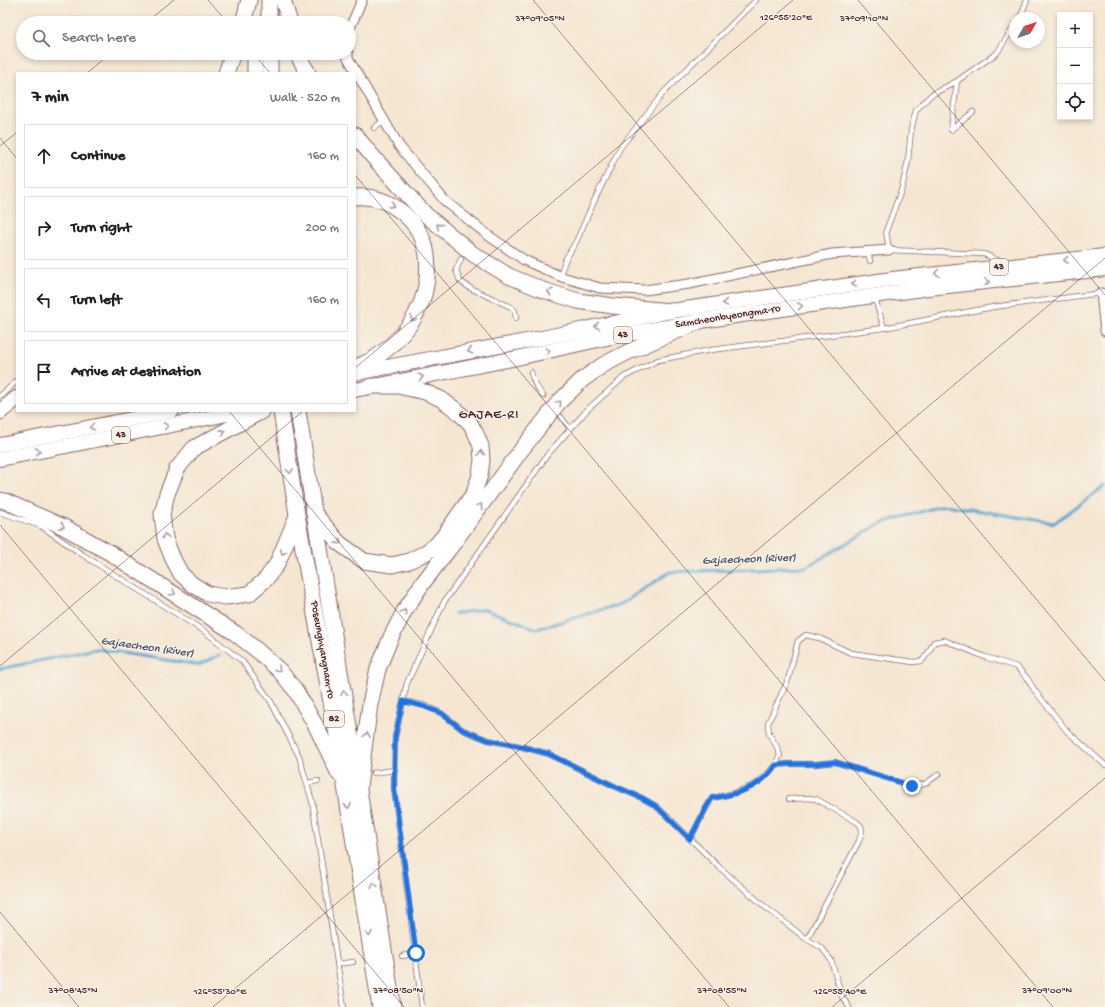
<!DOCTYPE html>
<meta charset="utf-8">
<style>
body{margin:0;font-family:"Gochi Hand",sans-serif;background:#f2f2f2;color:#202124}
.controls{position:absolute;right:12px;top:12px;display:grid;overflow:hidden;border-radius:0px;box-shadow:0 2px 6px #0003}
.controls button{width:36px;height:36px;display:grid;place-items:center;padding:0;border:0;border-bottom:1px solid #e0e0e0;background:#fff;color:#202124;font:20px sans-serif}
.compass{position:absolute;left:1009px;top:12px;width:36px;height:36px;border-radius:50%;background:#fff;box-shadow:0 2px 6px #0003;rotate:50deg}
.stop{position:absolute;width:12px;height:12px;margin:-9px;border:3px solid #1a73e8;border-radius:50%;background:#fff}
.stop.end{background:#1a73e8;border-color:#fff;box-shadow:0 1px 4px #0008}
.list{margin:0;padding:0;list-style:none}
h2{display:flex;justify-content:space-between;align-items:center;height:52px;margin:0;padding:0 16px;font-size:17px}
h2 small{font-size:13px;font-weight:400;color:#757577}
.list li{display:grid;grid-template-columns:26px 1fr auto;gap:12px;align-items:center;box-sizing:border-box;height:64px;margin:0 8px 8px;padding:0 8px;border:1px solid #e0e0e0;border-radius:0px}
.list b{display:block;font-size:15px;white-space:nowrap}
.list em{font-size:13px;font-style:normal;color:#757577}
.icon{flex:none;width:22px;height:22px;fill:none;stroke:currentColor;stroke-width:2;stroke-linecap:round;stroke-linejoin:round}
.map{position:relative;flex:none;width:1105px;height:1007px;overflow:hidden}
.search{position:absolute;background:#fff;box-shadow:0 2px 6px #0003;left:16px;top:16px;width:340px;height:44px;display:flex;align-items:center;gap:10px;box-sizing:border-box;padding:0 14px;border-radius:22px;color:#757577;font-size:15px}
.panel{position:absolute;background:#fff;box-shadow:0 2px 6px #0003;left:16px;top:72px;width:340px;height:340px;border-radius:0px}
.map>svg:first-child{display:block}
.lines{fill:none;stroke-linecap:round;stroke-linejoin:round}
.stream{stroke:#56a7d1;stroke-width:3}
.service-casing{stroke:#866565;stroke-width:6}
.minor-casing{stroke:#866565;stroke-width:11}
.primary-casing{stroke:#866565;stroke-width:16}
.trunk-casing{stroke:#866565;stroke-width:17}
.service{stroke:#fff;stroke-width:4.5}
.minor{stroke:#fff;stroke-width:9}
.primary{stroke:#fff;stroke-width:14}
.trunk{stroke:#fff;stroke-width:15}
.oneway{stroke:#ae9aa0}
.route{stroke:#1a73e8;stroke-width:5}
.ticks{fill:none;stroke:#4a1f2b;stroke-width:1;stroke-opacity:0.45}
.labels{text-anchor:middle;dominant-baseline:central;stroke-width:3;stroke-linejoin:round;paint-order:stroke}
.shield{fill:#f7f3e8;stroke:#7e5f64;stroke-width:1}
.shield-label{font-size:10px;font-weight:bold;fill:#4a1f2b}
.street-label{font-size:11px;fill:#4a1f2b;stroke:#f7f3e8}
.water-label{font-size:12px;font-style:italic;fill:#4f556d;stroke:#f7f3e8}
.quarter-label{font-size:13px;letter-spacing:1px;fill:#4a1f2b;stroke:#f7f3e8}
.ticks-label{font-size:10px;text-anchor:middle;fill:#4a1f2b;stroke:#f7f3e8;stroke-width:3;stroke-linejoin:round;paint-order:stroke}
</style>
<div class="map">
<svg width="1105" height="1007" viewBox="0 0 1105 1007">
<rect width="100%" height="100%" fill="#f7f3e8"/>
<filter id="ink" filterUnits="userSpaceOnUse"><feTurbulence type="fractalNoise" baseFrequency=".025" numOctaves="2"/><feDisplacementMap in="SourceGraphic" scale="8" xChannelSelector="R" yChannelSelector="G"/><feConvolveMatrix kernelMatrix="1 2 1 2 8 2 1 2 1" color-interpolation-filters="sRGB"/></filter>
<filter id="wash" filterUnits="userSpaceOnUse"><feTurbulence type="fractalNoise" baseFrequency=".012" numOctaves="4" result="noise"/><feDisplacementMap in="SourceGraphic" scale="16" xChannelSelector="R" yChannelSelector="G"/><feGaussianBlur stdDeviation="0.9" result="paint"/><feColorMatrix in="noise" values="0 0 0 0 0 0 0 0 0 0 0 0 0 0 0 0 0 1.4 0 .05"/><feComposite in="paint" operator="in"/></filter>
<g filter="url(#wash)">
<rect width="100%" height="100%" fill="#f5e6d1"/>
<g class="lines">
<g class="stream">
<path d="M455,614L484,609L537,629L621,604L670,572L806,567L881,523L945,505L1054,523L1105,486"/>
<path d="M0,669L96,649L199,665L220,655"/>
</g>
</g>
</g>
<g filter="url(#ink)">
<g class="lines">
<g class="service-casing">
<g id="service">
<path d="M1020,18L1027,0"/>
<path d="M957,81L997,53L1015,25"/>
<path d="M973,112L951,130L957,81L931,95L916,110L911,130L908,161L902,188L886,231L889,250L984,254L1004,263"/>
<path d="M374,128L384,120"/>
<path d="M868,252L870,261"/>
<path d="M461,259L456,270L460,281L470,288L511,307L515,311L516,318"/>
<path d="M562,277V270L565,260L576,242L596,197L620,148L664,92L756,0"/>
<path d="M876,302L884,328"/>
<path d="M531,372C533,382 537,388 543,396"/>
<path d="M0,396L17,381"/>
<path d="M561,417L570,429"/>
<path d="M0,512L41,526L83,555L204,631L242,661L270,700L299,756L312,801L344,1007"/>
<path d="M403,701L423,705L441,713L463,730L488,740L519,746L549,754L614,786L642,798L656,806L672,821L718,866L764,906L805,938L822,948L831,960L842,997L849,1007"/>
<path d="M776,765L789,764H816L835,762L912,786L925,784L939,774"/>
<path d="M373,773L395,770"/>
<path d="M307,783L318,781"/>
<path d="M789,799L808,798L816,799L857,822L861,826L862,831L859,841L807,939"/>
<path d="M690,839L706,808L712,798C741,793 768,784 780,755L776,745L769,734L768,723L788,680L794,656L798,641L806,635L819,638L851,653L913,662L922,661L928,653L934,642L944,640L985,657L1017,667L1027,678L1035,691L1067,731L1105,765"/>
<path d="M402,956L416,953"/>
<path d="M337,964L353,962"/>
<path d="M422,1007L394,788L395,737L407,683L444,602L548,454L588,409L624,377L658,360L711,350L884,328L993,307L1102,293"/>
</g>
</g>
<g class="minor-casing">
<g id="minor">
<path d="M349,30L362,0"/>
<path d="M348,53V58L399,146L445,201L489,236L524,260L562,277L600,288L644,290L689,284L832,254L889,250"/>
<path d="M1101,293L1105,331"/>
</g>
</g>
<g class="primary-casing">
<g id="primary">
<path d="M355,373L537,339L671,311L892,279L1105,256"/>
<path d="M355,390L517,358L611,337L700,321L929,288L1105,269"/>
<path d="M0,445L172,411"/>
<path d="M0,459L243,411"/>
</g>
</g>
<g class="trunk-casing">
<g id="trunk">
<path d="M269,0V23"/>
<path d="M283,0L290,23"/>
<path d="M243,23L249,0"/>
<path d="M255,53V73"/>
<path d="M270,53V73"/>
<path d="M298,53L300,59L308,73"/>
<path d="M226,73L233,53"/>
<path d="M355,135L374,158L426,215L473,254L509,276L543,290L578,301L613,306L671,311"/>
<path d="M355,197C389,194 422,221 427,255C429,275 426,296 416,314C408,331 388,350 372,360C366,363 360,365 355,368"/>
<path d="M262,411L194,448L177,469L167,494L162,514L165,539L173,559L181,574L192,584L208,594L225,597L249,594L266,579L277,564L297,516"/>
<path d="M281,411L297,515L337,735L380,1007"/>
<path d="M298,411L314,512L352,745L393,1007"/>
<path d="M0,412L17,398"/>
<path d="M0,500L5,501L64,527L110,553L235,633L258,651L280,671L296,691L317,728L339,774"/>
<path d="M314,513L339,543L364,561L392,565L409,561L425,553L435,546L443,537L474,493L480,475L482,460L481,446L476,434L470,423L456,410L441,399L425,392L398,386H372"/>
<path d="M359,787L370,704L378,669L391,637L405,610L422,584L449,549L522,449L559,402L583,379L603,365L628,352L700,321"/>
</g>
</g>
<use href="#service" class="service"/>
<use href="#minor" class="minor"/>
<use href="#primary" class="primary"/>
<use href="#trunk" class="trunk"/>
</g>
<defs><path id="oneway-chevron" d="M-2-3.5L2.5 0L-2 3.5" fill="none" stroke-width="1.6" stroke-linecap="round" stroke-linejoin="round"/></defs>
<g class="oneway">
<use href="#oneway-chevron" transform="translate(392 205) rotate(28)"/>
<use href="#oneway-chevron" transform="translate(439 226) rotate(-140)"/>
<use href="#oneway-chevron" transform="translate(1066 260) rotate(174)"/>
<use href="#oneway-chevron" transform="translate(937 273) rotate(173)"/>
<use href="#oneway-chevron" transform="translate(987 282) rotate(-6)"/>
<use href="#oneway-chevron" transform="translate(854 284) rotate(172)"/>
<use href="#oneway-chevron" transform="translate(550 292) rotate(-162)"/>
<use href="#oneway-chevron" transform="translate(725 303) rotate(171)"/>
<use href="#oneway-chevron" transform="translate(800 306) rotate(-8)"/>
<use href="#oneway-chevron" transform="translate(413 319) rotate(124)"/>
<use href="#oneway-chevron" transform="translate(597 326) rotate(168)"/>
<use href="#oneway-chevron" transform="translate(470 351) rotate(169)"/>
<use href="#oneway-chevron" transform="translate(548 351) rotate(-12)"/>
<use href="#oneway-chevron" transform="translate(421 377) rotate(-11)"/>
<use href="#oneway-chevron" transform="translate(559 403) rotate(-47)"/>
<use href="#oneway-chevron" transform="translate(166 426) rotate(-11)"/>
<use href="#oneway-chevron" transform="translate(92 427) rotate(169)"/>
<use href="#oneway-chevron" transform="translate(223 432) rotate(-28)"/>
<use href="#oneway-chevron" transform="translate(38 451) rotate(-11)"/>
<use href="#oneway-chevron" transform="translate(481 453) rotate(-95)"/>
<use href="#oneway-chevron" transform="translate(290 471) rotate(81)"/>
<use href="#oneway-chevron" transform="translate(480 506) rotate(-54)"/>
<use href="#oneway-chevron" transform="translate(62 526) rotate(26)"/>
<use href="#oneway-chevron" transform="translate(165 536) rotate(-101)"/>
<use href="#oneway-chevron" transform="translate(339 542) rotate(44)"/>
<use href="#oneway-chevron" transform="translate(283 552) rotate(113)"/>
<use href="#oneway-chevron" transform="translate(173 593) rotate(32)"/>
<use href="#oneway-chevron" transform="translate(404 612) rotate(-60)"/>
<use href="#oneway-chevron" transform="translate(278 669) rotate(45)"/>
<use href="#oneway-chevron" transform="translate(344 693) rotate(-99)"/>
<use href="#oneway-chevron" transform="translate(367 735) rotate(-83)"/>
<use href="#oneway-chevron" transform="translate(348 806) rotate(81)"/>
<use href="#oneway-chevron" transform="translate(374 885) rotate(-99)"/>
<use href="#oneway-chevron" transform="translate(369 934) rotate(81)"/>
</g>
</g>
<g class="lines" filter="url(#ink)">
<path class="route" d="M416,953L394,788L395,737L403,701L423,706L441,713L463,730L488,740L519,746L549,754L614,786L642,798L656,806L690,839L706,808L712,798C730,795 749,791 763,779C768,775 772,769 776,765L789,764H816L835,762L912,786"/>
</g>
<path class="ticks" d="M208,0L228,23M533,0L1105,681M858,0L1105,295M146,23L174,0M253,53L270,73M87,73L111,53M0,138L17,159M0,146L17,132M355,175L1053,1007M355,368L793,0M229,411L729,1007M0,525L404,1007M0,666L303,411M0,912L79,1007M213,1007L1105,258M832,1007L1105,778"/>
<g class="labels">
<g class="shield">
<rect x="990" y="259" width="18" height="16" rx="3"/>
<rect x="614" y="327" width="18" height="16" rx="3"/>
<rect x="112" y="427" width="18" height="16" rx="3"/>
<rect x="324" y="711" width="20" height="16" rx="3"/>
</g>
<g class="shield-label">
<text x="999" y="267">43</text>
<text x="623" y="335">43</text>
<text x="121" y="435">43</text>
<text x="334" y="719">82</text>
</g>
<g class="street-label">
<text transform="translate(728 317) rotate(-9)">Samcheonbyeongma-ro</text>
<text transform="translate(322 650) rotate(80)">Poseunghyangnam-ro</text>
</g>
<g class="water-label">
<text transform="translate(749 560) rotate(-2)">Gajaecheon (River)</text>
<text transform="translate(147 648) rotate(8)">Gajaecheon (River)</text>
</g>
<g class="quarter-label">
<text x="489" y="415">GAJAE-RI</text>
</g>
</g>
<g class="ticks-label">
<text x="786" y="20">126°55'20"E</text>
<text x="540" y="21">37°09'05"N</text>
<text x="864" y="21">37°09'10"N</text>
<text x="73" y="993">37°08'45"N</text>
<text x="398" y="993">37°08'50"N</text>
<text x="722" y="993">37°08'55"N</text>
<text x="1047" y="993">37°09'00"N</text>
<text x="220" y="994">126°55'30"E</text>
<text x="840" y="994">126°55'40"E</text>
</g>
</svg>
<div class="controls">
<button>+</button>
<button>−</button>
<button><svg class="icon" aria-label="locate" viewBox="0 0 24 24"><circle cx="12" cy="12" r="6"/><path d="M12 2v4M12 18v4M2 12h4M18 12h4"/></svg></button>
</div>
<svg class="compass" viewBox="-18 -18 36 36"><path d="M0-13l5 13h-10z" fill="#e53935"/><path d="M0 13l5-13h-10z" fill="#757577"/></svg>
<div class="stop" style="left:416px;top:953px"></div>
<div class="stop end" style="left:912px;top:786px"></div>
<div class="search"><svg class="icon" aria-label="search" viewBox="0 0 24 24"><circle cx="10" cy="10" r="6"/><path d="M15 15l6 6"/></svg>Search here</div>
<section class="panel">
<h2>7 min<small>Walk · 520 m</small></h2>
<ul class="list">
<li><svg class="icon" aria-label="ahead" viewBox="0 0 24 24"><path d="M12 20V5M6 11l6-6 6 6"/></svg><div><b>Continue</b></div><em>160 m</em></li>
<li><svg class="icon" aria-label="right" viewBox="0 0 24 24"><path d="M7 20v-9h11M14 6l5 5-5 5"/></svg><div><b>Turn right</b></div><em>200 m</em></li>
<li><svg class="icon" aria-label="left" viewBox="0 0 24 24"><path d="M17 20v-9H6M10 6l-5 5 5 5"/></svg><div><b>Turn left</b></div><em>160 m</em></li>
<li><svg class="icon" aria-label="arrive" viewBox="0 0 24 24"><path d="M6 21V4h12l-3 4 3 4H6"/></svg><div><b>Arrive at destination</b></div></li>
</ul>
</section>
</div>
